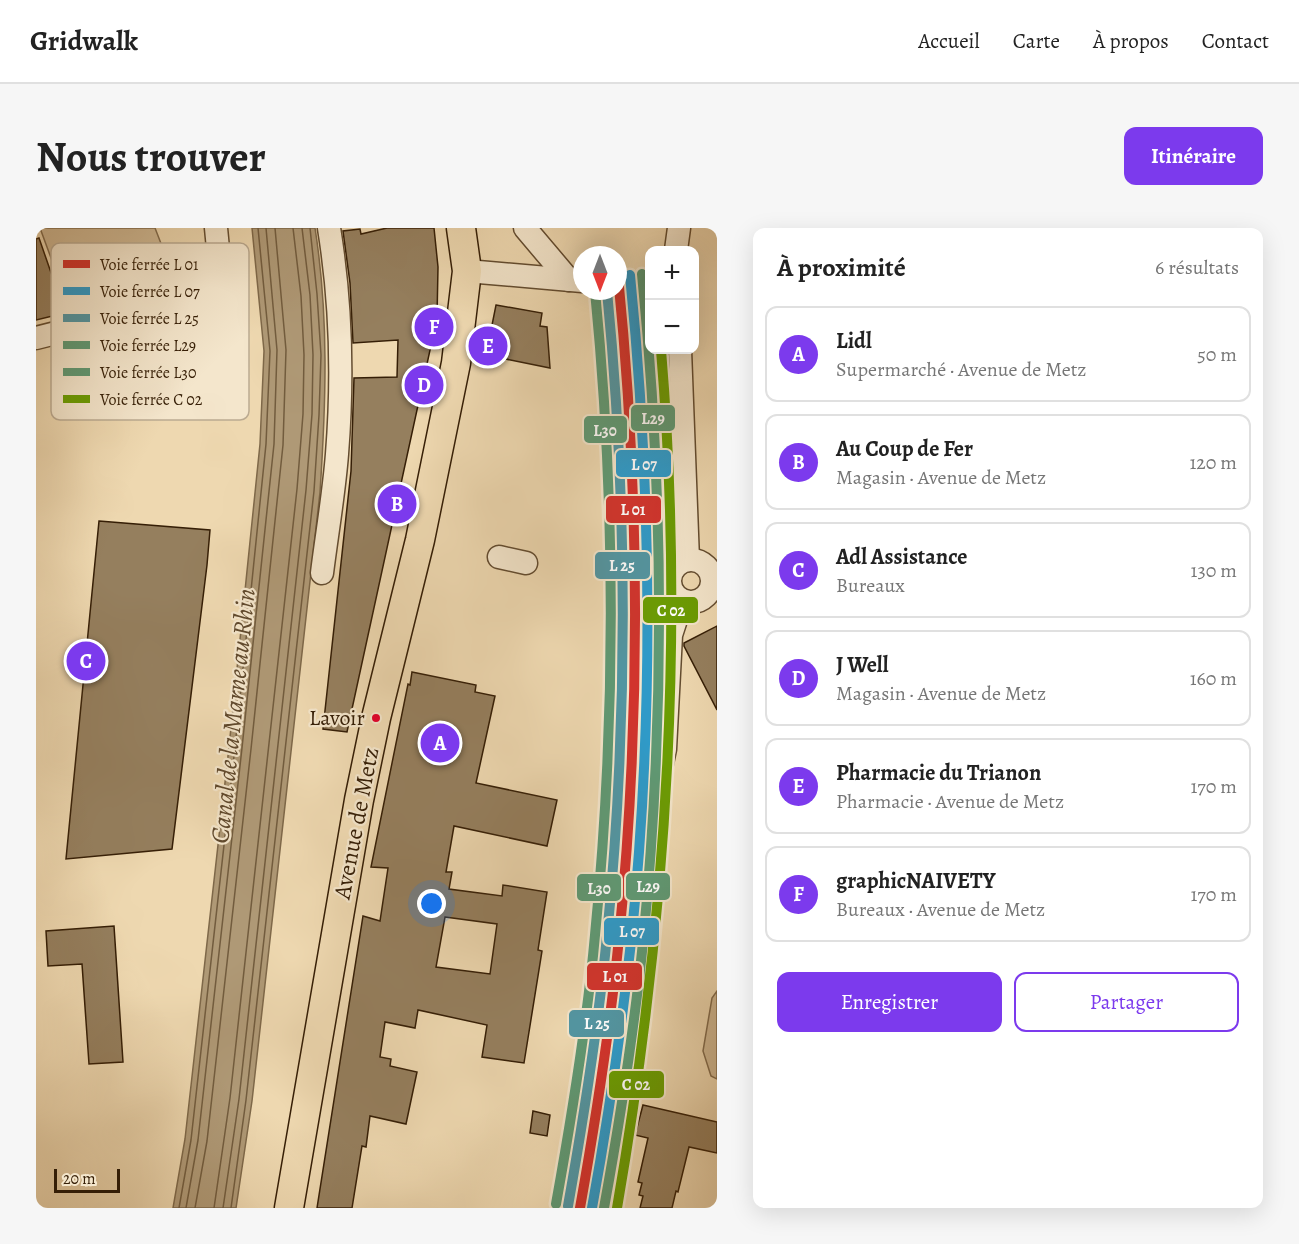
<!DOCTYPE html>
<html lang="fr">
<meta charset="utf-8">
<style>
body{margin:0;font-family:Alegreya,serif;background:#f6f6f6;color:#222}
.controls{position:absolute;right:18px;top:18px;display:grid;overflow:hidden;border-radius:12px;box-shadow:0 6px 24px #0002}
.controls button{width:54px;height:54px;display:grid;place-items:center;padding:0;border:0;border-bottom:2px solid #e0e0e0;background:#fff;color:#222;font:30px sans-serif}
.compass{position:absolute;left:537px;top:18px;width:54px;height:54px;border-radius:50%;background:#fff;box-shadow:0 6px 24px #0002;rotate:180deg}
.scale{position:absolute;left:18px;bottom:15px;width:66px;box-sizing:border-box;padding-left:6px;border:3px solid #351e06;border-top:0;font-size:16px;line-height:21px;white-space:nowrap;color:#351e06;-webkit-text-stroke:4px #f4e6cc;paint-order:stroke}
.you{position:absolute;left:396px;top:676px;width:21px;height:21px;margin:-15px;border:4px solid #fff;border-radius:50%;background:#1a73e8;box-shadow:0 0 0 9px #1a73e833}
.badge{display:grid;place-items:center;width:39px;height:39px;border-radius:50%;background:#7c3aed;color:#fff;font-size:20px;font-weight:700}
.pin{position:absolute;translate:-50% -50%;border:3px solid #fff;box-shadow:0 2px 6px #0006}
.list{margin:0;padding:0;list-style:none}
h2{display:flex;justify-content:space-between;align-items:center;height:78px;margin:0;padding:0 24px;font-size:26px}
h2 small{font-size:20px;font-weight:400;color:#767676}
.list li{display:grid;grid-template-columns:39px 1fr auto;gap:18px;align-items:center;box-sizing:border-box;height:96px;margin:0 12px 12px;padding:0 12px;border:2px solid #e0e0e0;border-radius:12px}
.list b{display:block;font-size:22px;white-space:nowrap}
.list p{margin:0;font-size:20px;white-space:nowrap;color:#767676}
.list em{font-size:20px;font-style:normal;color:#767676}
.actions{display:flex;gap:12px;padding:18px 24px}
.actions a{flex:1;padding:14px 0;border:2px solid #7c3aed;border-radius:12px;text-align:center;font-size:21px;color:#7c3aed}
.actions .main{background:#7c3aed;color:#fff}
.map{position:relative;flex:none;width:681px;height:980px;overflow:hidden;border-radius:12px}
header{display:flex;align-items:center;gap:36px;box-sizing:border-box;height:84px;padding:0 30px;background:#fff;border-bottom:2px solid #e0e0e0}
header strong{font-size:28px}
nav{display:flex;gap:33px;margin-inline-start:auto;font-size:21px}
.intro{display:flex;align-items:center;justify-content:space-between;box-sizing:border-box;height:144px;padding:0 36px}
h1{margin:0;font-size:42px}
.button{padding:15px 27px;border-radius:12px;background:#7c3aed;color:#fff;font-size:21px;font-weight:700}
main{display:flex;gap:36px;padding:0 36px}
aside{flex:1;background:#fff;border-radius:12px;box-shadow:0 6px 24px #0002}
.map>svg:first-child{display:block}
.green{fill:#cfb893;stroke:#826b4c;stroke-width:1.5}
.water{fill:#af9976;stroke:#7e6849;stroke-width:1.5}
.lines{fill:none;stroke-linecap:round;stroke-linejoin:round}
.shore{stroke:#725c3e;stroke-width:1.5}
.building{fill:#957f5e;stroke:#351e06;stroke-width:1.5;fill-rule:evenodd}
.minor-casing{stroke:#634c30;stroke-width:25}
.major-casing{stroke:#351e06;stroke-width:31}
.minor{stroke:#f4e6cc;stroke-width:22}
.major{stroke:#eed8b0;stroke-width:28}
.rail-1-casing{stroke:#f4e6cc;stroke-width:15}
.rail-2-casing{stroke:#f4e6cc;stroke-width:15}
.rail-3-casing{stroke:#f4e6cc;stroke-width:15}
.rail-4-casing{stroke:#f4e6cc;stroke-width:15}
.rail-5-casing{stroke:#f4e6cc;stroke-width:15}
.rail-6-casing{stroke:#f4e6cc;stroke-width:15}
.rail-1{stroke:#d1342d;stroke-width:10}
.rail-2{stroke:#2f9ac8;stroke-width:10}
.rail-3{stroke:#5296a3;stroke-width:10}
.rail-4{stroke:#5f9974;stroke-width:10}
.rail-5{stroke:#5f9974;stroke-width:10}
.rail-6{stroke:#6b9c03;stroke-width:10}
.bus-dot{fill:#e4002b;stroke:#f4e6cc;stroke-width:2}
.labels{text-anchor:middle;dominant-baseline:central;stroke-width:4.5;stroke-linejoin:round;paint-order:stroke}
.bus-label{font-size:22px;fill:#351e06;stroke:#f4e6cc;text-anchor:end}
.street-label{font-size:24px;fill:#351e06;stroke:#f4e6cc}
.water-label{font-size:26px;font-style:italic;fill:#60492d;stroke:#f4e6cc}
.key{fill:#f4e6cc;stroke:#bbaa91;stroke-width:1.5}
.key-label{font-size:16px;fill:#351e06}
.line-badge{stroke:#f4e6cc;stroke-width:2}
.badge-label{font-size:16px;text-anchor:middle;font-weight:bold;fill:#fff}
</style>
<header>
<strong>Gridwalk</strong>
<nav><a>Accueil</a><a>Carte</a><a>À propos</a><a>Contact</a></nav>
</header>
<div class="intro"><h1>Nous trouver</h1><a class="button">Itinéraire</a></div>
<main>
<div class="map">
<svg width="681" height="980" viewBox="0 0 681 980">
<rect width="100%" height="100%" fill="#eed8b0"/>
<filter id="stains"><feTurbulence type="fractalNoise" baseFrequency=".00333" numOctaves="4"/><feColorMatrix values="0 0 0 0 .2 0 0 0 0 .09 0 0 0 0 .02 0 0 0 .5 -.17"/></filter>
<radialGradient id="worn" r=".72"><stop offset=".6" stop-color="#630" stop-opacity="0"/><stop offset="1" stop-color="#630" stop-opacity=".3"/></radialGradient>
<g class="green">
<path d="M4,0H119L131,31L29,68Z"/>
<path d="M681,763V851L675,848L667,823L676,770Z"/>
</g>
<path class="water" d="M216,0H279C293,89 290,174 284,264L216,873L200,980H137L149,911L193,519L224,216L228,123Z"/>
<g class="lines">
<g class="shore">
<path d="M143,980L155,912L199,519L230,216L234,123L222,0"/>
<path d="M150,980L162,912L206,520L238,216L241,122L230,0"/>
<path d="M159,980L171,913L215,521L247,217L250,122L239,0"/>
<path d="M178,980L194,870L261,261L267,186L268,127L265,68L257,0"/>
<path d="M187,980L203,871L270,262L276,186L277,127L274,67L266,0"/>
<path d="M195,980L210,872L278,263L283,187L285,127L281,66L274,0"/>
</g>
</g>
<g class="building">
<path d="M351,0H398L402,39L401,90L311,504L287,501L315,243L318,150L361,149L362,112L317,115L314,55L307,3L324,1L325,6Z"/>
<path d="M3,10L29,85L0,92V11Z"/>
<path d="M460,77L506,85L504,98L511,99L514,140L450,127Z"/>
<path d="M63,293L174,302L171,337L136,621L30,631Z"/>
<path d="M681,398V482L648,418V415Z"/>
<path d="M376,444L440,457L439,464L459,468L440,555L521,572L511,618L418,598L410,644H416L413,661L466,668L467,657L511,664L502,722L506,723L488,835L446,829L451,797L382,782L379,800L349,794L344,829L355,831L354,838L381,844L370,896L334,888L330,919L326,918L316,980H281L327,688L344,693L352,640L335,639L372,456L374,457ZM409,689L461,696L454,746L400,739Z"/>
<path d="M78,698L87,834L53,836L46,736L12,738L10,703Z"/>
<path d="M607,877L681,894V925L653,919L642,964L640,963L636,980H604L607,968L603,967L606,955L602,954L612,910L599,907Z"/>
<path d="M497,883L514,887L511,908L494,905Z"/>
</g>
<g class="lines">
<g class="minor-casing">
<g id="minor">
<path d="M489,0L533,52"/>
<path d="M640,22L643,0"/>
<path d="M431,43L546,53"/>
<path d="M582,56L614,60"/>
<path d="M0,110L158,70L177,50L183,31L180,0"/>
<path d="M644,122L652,332"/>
<path d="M463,329L490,335"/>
<circle cx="655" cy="353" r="21"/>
<path d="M286,345C291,305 298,265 301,226C307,151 305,74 293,0"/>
<path d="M564,980L590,796L601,697L610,576L625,540L629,521L635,407L646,373"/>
</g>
</g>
<g class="major-casing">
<path id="major" d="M253,980L323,572L340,490L384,312L420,135L431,43L425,0"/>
</g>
<use href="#minor" class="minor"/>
<use href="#major" class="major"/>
<g class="rail-1-casing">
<path id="rail-1" d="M544,980C560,890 574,801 583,710C605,490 604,268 582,48"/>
</g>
<g class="rail-2-casing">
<path id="rail-2" d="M556,980C572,892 585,804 595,714C618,493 616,268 594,47"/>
</g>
<g class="rail-3-casing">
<path id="rail-3" d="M532,978C548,888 562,799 571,708C592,494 592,278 571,63"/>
</g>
<g class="rail-4-casing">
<path id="rail-4" d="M568,980C584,892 598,803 607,714C629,492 628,268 606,46"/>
</g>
<g class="rail-5-casing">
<path id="rail-5" d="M520,976C536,887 551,797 559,707C580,493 580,277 559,63"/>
</g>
<g class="rail-6-casing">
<path id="rail-6" d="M581,980C630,697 649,409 625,122"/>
</g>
<use href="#rail-1" class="rail-1"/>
<use href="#rail-2" class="rail-2"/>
<use href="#rail-3" class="rail-3"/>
<use href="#rail-4" class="rail-4"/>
<use href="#rail-5" class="rail-5"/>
<use href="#rail-6" class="rail-6"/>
</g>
<circle class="bus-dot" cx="340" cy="490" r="5"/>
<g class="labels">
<g class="bus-label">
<text x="329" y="490">Lavoir</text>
</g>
<g class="street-label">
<text transform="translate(320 595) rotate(-79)">Avenue de Metz</text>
</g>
<g class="water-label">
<text transform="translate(197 488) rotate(-84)">Canal de la Marne au Rhin</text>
</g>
</g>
<rect x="15" y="15" width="198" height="177" rx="9" class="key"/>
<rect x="27" y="32" width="27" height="8" fill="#d1342d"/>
<rect x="27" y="59" width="27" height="8" fill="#2f9ac8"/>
<rect x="27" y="86" width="27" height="8" fill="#5296a3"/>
<rect x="27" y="113" width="27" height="8" fill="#5f9974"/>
<rect x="27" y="140" width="27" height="8" fill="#5f9974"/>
<rect x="27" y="167" width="27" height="8" fill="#6b9c03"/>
<g class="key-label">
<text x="64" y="42">Voie ferrée L 01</text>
<text x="64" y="69">Voie ferrée L 07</text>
<text x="64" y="96">Voie ferrée L 25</text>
<text x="64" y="123">Voie ferrée L29</text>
<text x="64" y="150">Voie ferrée L30</text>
<text x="64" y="177">Voie ferrée C 02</text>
</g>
<g class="line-badge">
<rect x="594" y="176" width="46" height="28" rx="6" fill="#5f9974"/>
<rect x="547" y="187" width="45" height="29" rx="6" fill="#5f9974"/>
<rect x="579" y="221" width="57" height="29" rx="6" fill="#2f9ac8"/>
<rect x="569" y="267" width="57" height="29" rx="6" fill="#d1342d"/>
<rect x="558" y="323" width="57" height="29" rx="6" fill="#5296a3"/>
<rect x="606" y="368" width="57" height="28" rx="6" fill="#6b9c03"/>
<rect x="589" y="644" width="46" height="29" rx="6" fill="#5f9974"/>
<rect x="540" y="645" width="46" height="29" rx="6" fill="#5f9974"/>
<rect x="567" y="689" width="57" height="29" rx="6" fill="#2f9ac8"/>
<rect x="550" y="734" width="57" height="29" rx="6" fill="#d1342d"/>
<rect x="532" y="781" width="57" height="29" rx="6" fill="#5296a3"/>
<rect x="572" y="842" width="57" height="29" rx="6" fill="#6b9c03"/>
</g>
<g class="badge-label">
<text x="617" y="196">L29</text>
<text x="569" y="208">L30</text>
<text x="608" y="242">L 07</text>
<text x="597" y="287">L 01</text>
<text x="586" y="343">L 25</text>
<text x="635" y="388">C 02</text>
<text x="612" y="664">L29</text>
<text x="563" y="666">L30</text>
<text x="596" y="709">L 07</text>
<text x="579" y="754">L 01</text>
<text x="561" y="801">L 25</text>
<text x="600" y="862">C 02</text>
</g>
<rect width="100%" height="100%" filter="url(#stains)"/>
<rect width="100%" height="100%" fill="url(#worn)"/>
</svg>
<div class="controls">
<button>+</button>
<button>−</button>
</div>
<svg class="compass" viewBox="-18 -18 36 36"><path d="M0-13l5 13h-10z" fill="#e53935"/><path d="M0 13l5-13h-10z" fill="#767676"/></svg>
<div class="scale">20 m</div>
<div class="you"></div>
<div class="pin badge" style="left:404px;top:515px">A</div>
<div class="pin badge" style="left:361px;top:276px">B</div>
<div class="pin badge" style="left:50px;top:433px">C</div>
<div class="pin badge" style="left:388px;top:157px">D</div>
<div class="pin badge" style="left:452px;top:118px">E</div>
<div class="pin badge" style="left:398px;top:99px">F</div>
</div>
<aside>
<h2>À proximité<small>6 résultats</small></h2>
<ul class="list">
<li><span class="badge">A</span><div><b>Lidl</b><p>Supermarché · Avenue de Metz</p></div><em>50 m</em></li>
<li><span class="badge">B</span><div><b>Au Coup de Fer</b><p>Magasin · Avenue de Metz</p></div><em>120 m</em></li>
<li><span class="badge">C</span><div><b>Adl Assistance</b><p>Bureaux</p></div><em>130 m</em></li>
<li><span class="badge">D</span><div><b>J Well</b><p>Magasin · Avenue de Metz</p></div><em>160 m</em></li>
<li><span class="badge">E</span><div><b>Pharmacie du Trianon</b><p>Pharmacie · Avenue de Metz</p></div><em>170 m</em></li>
<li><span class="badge">F</span><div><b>graphicNAIVETY</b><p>Bureaux · Avenue de Metz</p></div><em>170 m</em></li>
</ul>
<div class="actions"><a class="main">Enregistrer</a><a>Partager</a></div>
</aside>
</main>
